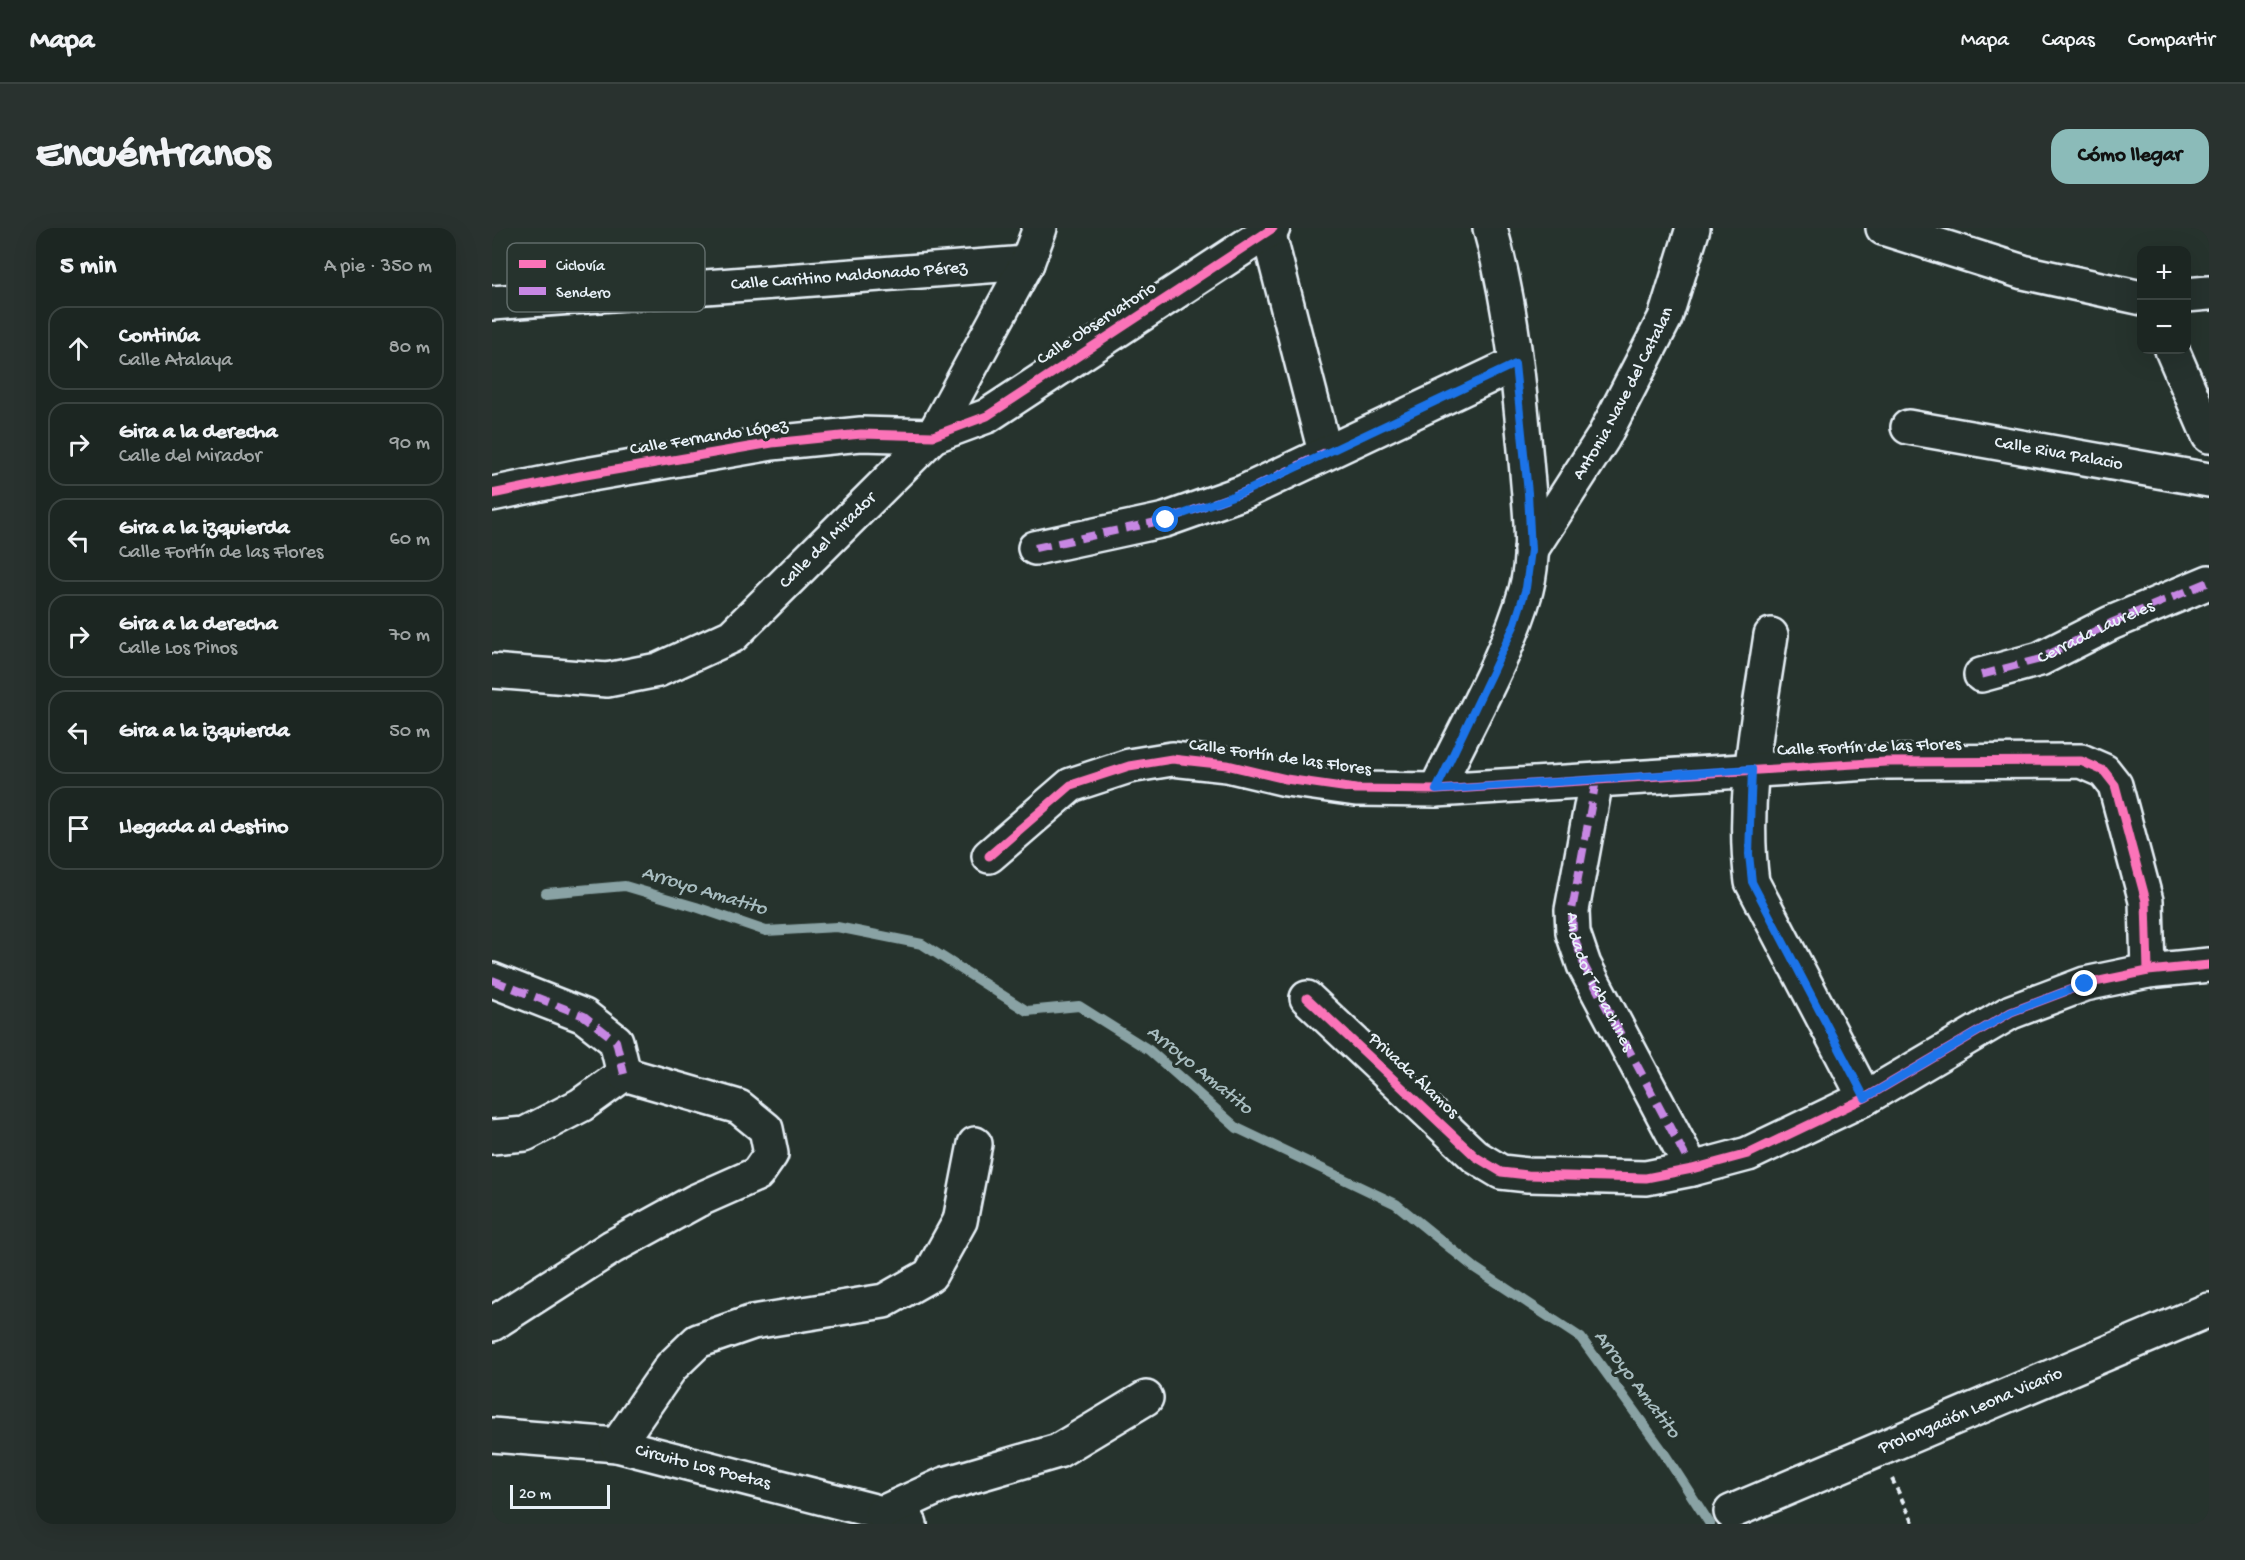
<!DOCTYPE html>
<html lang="es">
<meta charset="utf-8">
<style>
body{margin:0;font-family:"Gochi Hand",sans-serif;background:#29322f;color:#f1f3f6}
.controls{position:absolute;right:18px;top:18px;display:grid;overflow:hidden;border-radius:12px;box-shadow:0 6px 24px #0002}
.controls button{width:54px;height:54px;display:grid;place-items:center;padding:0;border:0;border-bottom:2px solid #3a4340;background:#1c2622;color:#f1f3f6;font:30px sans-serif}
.scale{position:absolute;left:18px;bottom:15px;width:100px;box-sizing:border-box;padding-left:6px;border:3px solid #e8f1f8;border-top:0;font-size:16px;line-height:21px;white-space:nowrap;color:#e8f1f8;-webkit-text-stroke:4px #26332d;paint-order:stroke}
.stop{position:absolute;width:18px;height:18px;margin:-14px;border:4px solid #1a73e8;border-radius:50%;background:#fff}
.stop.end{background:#1a73e8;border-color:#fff;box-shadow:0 2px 6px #0008}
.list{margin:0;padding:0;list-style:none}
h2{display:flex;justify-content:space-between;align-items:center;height:78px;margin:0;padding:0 24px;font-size:26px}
h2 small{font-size:20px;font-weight:400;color:#a0a5a5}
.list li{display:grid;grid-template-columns:39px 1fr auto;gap:18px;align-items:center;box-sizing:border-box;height:84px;margin:0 12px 12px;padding:0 12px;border:2px solid #3a4340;border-radius:18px}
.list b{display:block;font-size:22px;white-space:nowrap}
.list p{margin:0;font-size:20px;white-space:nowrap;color:#a0a5a5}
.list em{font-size:20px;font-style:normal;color:#a0a5a5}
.icon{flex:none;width:33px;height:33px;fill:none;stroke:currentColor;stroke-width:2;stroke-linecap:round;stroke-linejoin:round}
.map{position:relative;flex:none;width:1717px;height:1296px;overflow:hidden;border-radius:18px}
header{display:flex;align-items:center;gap:36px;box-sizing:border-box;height:84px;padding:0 30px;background:#1c2622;border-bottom:2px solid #3a4340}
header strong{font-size:28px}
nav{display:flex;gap:33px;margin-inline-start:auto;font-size:21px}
.intro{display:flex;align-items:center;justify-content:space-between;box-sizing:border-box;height:144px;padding:0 36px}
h1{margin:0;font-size:42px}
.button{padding:15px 27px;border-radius:18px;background:#8bbbb9;color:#111;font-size:21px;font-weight:700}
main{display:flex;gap:36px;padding:0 36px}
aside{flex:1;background:#1c2622;border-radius:18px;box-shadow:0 6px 24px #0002}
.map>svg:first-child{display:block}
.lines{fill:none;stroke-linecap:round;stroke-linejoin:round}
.stream{stroke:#89a2a4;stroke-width:10}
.minor-casing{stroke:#e8f1f8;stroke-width:38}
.path{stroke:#e8f1f8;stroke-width:4;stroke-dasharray:6 4.5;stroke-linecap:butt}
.minor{stroke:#26332d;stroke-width:33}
.quiet{stroke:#c787e3;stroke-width:8;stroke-dasharray:15 8;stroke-linecap:butt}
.cycleway-casing{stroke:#26332d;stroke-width:13}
.cycleway{stroke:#fb73b8;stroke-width:9}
.route{stroke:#1a73e8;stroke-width:8}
.labels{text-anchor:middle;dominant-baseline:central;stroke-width:6;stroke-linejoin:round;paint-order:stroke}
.street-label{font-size:18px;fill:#e8f1f8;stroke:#26332d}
.water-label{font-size:20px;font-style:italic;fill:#a8bdc0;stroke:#26332d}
.key{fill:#26332d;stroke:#606c6a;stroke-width:1.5}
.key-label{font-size:16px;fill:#e8f1f8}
</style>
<header>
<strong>Mapa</strong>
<nav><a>Mapa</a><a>Capas</a><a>Compartir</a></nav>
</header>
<div class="intro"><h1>Encuéntranos</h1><a class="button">Cómo llegar</a></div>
<main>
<aside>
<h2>5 min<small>A pie · 350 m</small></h2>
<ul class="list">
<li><svg class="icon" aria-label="ahead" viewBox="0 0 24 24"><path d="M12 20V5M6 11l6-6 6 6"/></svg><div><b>Continúa</b><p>Calle Atalaya</p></div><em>80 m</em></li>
<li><svg class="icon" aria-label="right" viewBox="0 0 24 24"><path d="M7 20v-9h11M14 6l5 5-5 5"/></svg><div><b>Gira a la derecha</b><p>Calle del Mirador</p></div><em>90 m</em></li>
<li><svg class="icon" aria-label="left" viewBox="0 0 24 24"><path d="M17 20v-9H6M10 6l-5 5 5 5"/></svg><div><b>Gira a la izquierda</b><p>Calle Fortín de las Flores</p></div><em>60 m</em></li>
<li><svg class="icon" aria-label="right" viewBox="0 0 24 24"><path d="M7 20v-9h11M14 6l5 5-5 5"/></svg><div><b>Gira a la derecha</b><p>Calle Los Pinos</p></div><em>70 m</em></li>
<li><svg class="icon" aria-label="left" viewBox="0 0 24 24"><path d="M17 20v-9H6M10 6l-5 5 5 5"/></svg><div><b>Gira a la izquierda</b></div><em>50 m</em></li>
<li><svg class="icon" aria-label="arrive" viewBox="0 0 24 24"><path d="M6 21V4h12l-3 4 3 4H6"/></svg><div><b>Llegada al destino</b></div></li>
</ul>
</aside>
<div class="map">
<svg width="1717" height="1296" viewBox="0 0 1717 1296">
<rect width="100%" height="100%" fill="#26332d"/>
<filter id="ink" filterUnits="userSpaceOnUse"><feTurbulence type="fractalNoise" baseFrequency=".0167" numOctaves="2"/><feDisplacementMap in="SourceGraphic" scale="12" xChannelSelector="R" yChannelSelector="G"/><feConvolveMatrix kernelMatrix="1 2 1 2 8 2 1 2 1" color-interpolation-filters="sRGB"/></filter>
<g filter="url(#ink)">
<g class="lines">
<path class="stream" d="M54,665L133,658L204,679L274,703L345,699L430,716L535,783L587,778L657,822L745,900L904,976L983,1040L1089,1110L1170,1222L1218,1296"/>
<g class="minor-casing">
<g id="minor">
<path d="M1391,0L1531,44L1650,70"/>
<path d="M776,3L833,224"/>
<path d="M1694,67L1717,65"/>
<path id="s1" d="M0,75L535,35"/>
<path d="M1680,122L1717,208"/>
<path id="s2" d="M1416,199L1717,252"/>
<path d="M0,266L88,248L280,215L369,206L441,208L495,188L781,0"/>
<path d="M543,320L673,292L752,264L1023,136"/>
<path id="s3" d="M1039,322L1111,210L1173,90L1201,0"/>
<path d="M1279,407C1267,488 1249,572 1260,654L1373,870"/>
<path id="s4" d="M0,443L115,452L166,442L240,408L441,208L535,35L548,0"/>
<path id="s5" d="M1489,447L1548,431L1619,395L1717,354"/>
<path id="s6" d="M1104,552L1080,682L1081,705L1092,737L1200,941"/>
<path d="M944,562C973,500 1016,427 1034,362C1044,324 1038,282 1035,244C1028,162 1020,79 998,0"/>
<path d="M497,628L579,557L637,538L680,531L735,537L794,551L864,561L944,562L1394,534L1589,533L1612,543L1623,557L1654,673L1656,743"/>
<path d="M0,752L92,788L124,813L132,846"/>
<path d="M815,770L984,929L1009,944L1036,947L1154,950L1200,941L1256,926L1373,870L1519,784L1593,756L1656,743L1717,737"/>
<path d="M0,909L33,906L89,877L132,846"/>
<path d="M0,1096L120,1019L204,973L265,946L279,926L274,901L247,879L132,846"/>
<path id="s7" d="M0,1207L125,1217L390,1285L418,1296"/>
<path d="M125,1217L179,1139L206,1113L261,1094L392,1073L438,1047L468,993L483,916"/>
<path id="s8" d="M1239,1284L1717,1082"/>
<path d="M390,1285L453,1256L566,1223L654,1170"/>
</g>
</g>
<path class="path" d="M1400,1251L1422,1296"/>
<use href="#minor" class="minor"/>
<g class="quiet">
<path d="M543,320L673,292L752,264L833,224"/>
<path d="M1489,447L1548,431L1619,395L1717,354"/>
<path d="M1104,552L1080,682L1081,705L1092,737L1200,941"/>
<path d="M0,752L92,788L124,813L132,846"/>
</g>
<g class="cycleway-casing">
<g id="cycleway">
<path d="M0,266L88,248L280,215L369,206L441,208L495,188L781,0"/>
<path d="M497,628L579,557L637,538L680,531L735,537L794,551L864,561L944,562L1394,534L1589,533L1612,543L1623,557L1654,673L1656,743"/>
<path d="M815,770L984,929L1009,944L1036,947L1154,950L1200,941L1256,926L1373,870L1519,784L1593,756L1656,743L1717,737"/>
</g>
</g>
<use href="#cycleway" class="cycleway"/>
</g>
</g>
<g class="lines" filter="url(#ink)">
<path class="route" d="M674,292L752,264L1023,136L1036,265L1039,322L1034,360L1022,398L944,562L1260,541L1257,626L1260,654L1373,870L1519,784L1593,756"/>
</g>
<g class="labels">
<g class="street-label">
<text stroke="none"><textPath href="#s1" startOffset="358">Calle Caritino Maldonado Pérez</textPath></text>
<text transform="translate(605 96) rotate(-33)">Calle Observatorio</text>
<text stroke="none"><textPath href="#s3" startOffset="182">Antonia Nave del Catalan</textPath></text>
<text transform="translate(217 210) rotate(-9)">Calle Fernando López</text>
<text stroke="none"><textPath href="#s2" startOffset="153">Calle Riva Palacio</textPath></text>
<text stroke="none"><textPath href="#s4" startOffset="384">Calle del Mirador</textPath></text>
<text stroke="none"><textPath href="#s5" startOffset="123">Cerrada Laureles</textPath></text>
<text transform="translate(1377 520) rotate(-2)">Calle Fortín de las Flores</text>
<text transform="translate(788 530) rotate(8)">Calle Fortín de las Flores</text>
<text stroke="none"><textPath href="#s6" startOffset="210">Andador Tabachines</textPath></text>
<text transform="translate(921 848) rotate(43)">Privada Álamos</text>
<text stroke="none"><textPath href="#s8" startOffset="260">Prolongación Leona Vicario</textPath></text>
<text stroke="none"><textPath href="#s7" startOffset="214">Circuito Los Poetas</textPath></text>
</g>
<g class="water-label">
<text transform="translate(212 664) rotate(17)">Arroyo Amatito</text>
<text transform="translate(707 843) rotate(39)">Arroyo Amatito</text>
<text transform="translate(1144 1157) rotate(53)">Arroyo Amatito</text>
</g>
</g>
<rect x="15" y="15" width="198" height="69" rx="9" class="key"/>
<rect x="27" y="32" width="27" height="8" fill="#fb73b8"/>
<rect x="27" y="59" width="27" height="8" fill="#c787e3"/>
<g class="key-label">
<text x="64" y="42">Ciclovía</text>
<text x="64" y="69">Sendero</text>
</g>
</svg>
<div class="controls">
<button>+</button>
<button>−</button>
</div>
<div class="scale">20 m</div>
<div class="stop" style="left:674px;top:292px"></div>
<div class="stop end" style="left:1593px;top:756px"></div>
</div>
</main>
